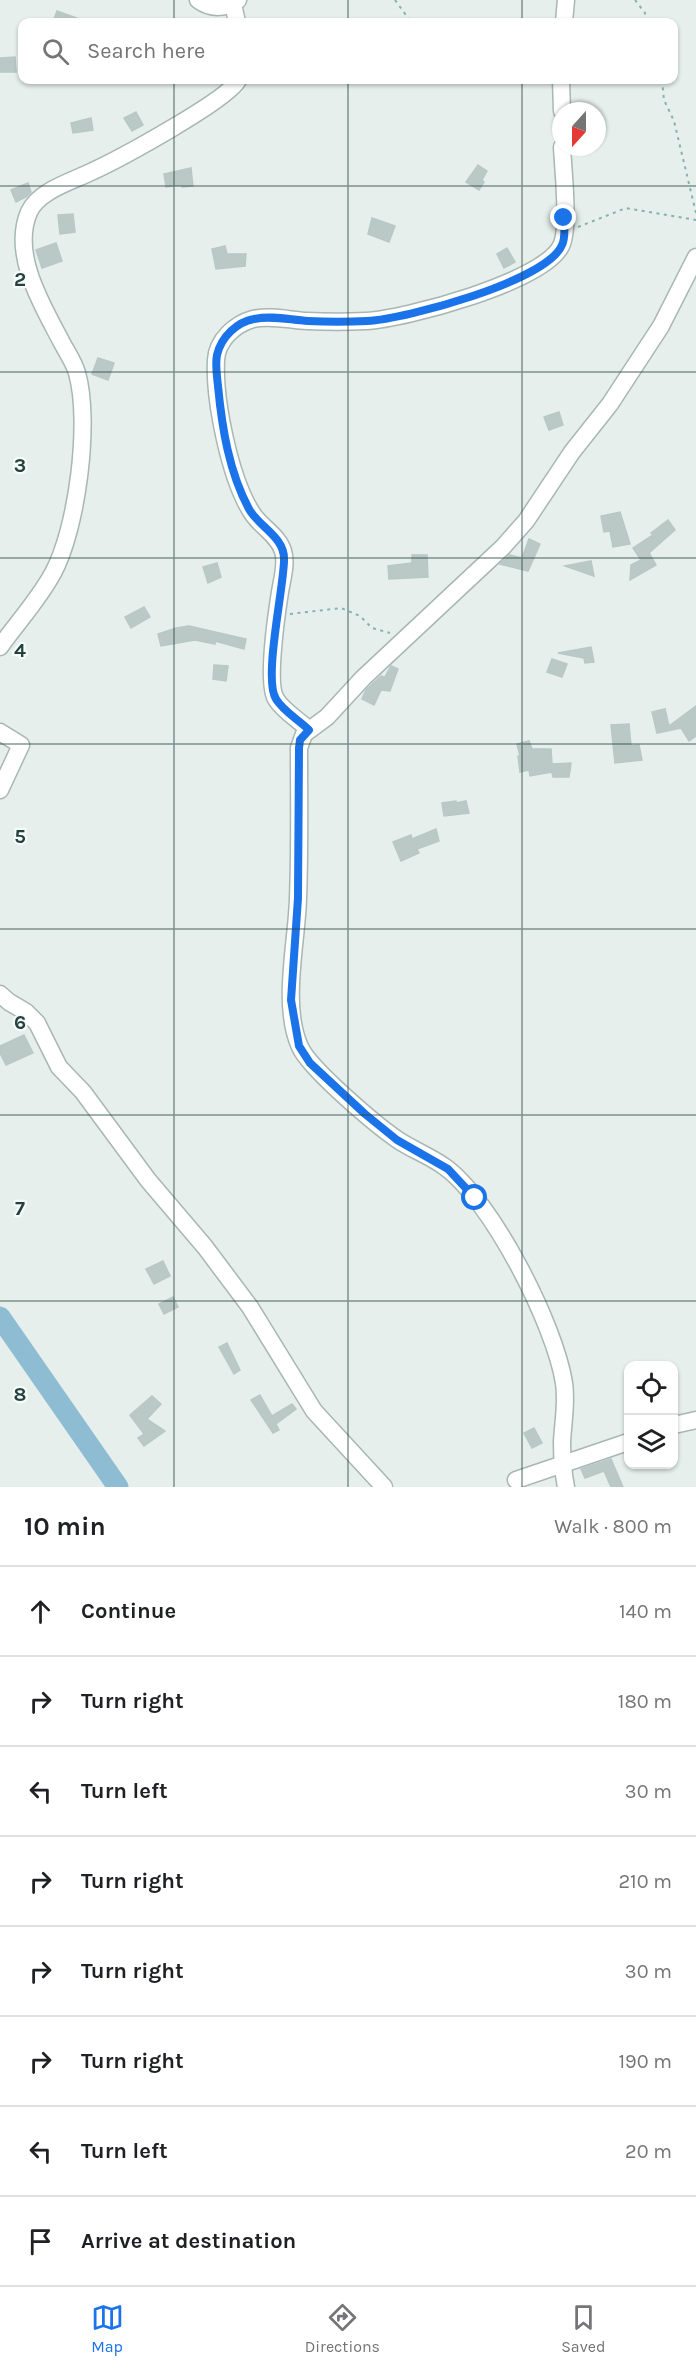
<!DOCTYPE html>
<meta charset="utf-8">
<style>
body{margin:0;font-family:Karla,sans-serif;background:#f6f6f6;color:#202124}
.controls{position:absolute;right:18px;bottom:18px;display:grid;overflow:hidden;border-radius:12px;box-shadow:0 2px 4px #0004}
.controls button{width:54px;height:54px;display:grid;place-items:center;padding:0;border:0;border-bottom:2px solid #e0e0e0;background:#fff;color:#202124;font:30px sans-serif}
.compass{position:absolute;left:552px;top:102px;width:54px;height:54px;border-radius:50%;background:#fff;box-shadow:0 2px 4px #0004;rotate:201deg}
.stop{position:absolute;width:18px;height:18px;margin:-14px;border:4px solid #1a73e8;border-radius:50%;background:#fff}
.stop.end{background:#1a73e8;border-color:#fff;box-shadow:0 2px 6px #0008}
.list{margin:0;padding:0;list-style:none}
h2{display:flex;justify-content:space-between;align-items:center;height:78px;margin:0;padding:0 24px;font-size:26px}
h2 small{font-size:20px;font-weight:400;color:#757577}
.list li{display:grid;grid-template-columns:39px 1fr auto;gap:18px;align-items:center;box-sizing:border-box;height:90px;padding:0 24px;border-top:2px solid #e0e0e0}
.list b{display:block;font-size:22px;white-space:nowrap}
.list em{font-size:20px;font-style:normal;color:#757577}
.icon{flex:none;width:33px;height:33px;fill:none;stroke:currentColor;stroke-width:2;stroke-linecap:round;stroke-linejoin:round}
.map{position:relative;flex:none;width:696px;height:1487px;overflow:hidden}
.search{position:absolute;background:#fff;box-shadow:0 2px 4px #0004;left:18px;right:18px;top:18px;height:66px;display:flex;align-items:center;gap:15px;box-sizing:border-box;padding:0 21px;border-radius:12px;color:#757577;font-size:22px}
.sheet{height:798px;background:#fff}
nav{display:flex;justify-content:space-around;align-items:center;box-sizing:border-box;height:84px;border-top:2px solid #e0e0e0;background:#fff;font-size:16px;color:#757577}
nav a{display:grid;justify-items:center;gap:3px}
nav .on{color:#1a73e8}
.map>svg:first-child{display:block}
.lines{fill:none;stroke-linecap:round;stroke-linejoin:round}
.river{stroke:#8ebdd3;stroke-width:21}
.building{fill:#bbc9c6;stroke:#b8c8c4;stroke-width:1.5}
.minor-casing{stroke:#a8b7b4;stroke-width:19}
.path{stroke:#86b2ac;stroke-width:2;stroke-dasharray:3 4.5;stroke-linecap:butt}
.minor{stroke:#fff;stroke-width:16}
.route{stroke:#1a73e8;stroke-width:8}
.grid{fill:none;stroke:#24413e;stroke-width:1.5;stroke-opacity:0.55}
.grid-label{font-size:20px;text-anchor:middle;font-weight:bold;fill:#24413e;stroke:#f6fbf9;stroke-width:4.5;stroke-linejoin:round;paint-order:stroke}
</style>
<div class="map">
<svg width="696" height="1487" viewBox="0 0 696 1487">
<rect width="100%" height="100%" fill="#e6efec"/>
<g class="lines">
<path class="river" d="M0,1317L118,1487"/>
</g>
<g class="building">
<path d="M57,11L85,21V22H53Z"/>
<path d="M15,57L16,72H0V58Z"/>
<path d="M136,112L143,125L132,131L124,118Z"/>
<path d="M91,118L93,130L73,133L71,123Z"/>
<path d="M478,165L487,171L482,180L484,182L479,190L466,182Z"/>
<path d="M191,168L193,186L182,187V185L166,187L164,174Z"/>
<path d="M28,183L31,192L26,197L16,202L11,190Z"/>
<path d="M73,214L75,232L60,234L58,215Z"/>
<path d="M372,218L395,226L389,242L368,234Z"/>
<path d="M56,243L62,261L42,268L36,250Z"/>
<path d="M225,246L227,254H246L245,266L216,269L212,249Z"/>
<path d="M507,248L515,262L504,268L497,254Z"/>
<path d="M98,358L114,363L108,380L92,374Z"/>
<path d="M559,412L563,425L549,430L544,417Z"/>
<path d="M620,512L630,544L613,547L610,531L604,532L601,516Z"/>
<path d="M668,520L675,530L649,553L656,565L630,580L631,565L641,560L633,548L653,535L651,533Z"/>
<path d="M529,539L540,544L528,571L500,564L510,555L522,558Z"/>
<path d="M412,555H427L428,577L389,579L388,566L412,563Z"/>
<path d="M591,561L594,576L565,566Z"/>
<path d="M217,563L221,577L208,583L203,567Z"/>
<path d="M144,607L150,617L131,628L125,617Z"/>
<path d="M189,626L246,639L244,649L215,641V644L195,640L161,646L158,634L176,628Z"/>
<path d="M591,647L594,662L585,663L584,658L558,653Z"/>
<path d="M552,659L567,664L562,677L547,672Z"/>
<path d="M214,665L228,666L226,681L213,679Z"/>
<path d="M391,666L398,669L390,691L381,690L374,705L362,699L366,690L381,676L385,677Z"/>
<path d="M696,706V736L689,741L681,728L657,733L652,712L665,709L669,726Z"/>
<path d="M629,724L631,746L639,745L642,760L615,763L611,725Z"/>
<path d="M529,741L532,749H551L552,764L571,763L569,777H553L552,772L530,776L529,770L520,772L518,756H520L517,744Z"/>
<path d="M456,801V803L466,801L469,813L444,816L442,803Z"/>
<path d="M436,829L439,841L417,849L419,853L401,861L393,842L411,835L412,839Z"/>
<path d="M24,1035L33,1053L6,1065L0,1053V1046Z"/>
<path d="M163,1261L170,1276L154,1284L146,1269Z"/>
<path d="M173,1297L178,1307L164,1314L159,1304Z"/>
<path d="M227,1343L240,1370L234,1374L219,1347Z"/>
<path d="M260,1395L272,1416L292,1404L296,1409L276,1424L279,1430L273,1433L251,1400Z"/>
<path d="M152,1396L161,1404L147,1419L165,1431L144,1446L138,1438L144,1434L130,1415Z"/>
<path d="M534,1428L542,1443L532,1448L524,1433Z"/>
<path d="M611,1459L623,1487H611L604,1471L585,1478L581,1469Z"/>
</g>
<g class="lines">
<g class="minor-casing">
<g id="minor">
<path d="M198,0C212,10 224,9 238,0"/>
<path d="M233,4L237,22"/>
<path d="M564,22L566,0"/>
<path d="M561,80L562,111"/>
<path d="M0,647C17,623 39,599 53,573C77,529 91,422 77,373C74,362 66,351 61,341C42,305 11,254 29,212C39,190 73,181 93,171C119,159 228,100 238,80"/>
<path d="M309,730C299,720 283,711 276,699C266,684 277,611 280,592C282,580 287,563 283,551C278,535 261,527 252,513C230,479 214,401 216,360C217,340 235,324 253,319C271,315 289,320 307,321C327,322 347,322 366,321C405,319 543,282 561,246C570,229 563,169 562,147"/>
<path d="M0,732L21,745L0,790"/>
<path d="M0,994L9,1002L26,1012L37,1023L59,1067L83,1092L148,1180L205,1247L250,1307L314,1411L384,1487"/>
<path d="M674,1425L696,1420"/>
<path d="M516,1480L628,1442"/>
<path d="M566,1487C563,1472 562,1457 562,1442C563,1422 567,1403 564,1383C555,1325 492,1201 445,1167C430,1156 413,1150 398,1140C376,1125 310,1069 300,1047C281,1005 297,942 298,898C300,848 299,798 299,748L304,734L327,717L363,678L503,547L526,521L572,452L610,404L661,326L696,257"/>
</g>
</g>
<g class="path">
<path d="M395,0L411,22"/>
<path d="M635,0L645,13V22"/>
<path d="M662,80L664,100L674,121L696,213"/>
<path d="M578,227L626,208L696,220"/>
<path d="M290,614L341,608L360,616L372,628L390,633"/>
</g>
<use href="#minor" class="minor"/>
</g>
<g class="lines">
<path class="route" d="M475,1198L448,1169L397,1140L365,1114L310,1063L299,1046L291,1000L298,898L299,748L300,740L309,730C299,720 283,711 276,699C263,679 284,587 284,560C285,537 259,527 249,509C229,472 222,428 218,386C217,376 215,365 217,355C221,337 237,322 254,319C272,315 290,320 308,321C328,322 348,322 367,321C406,319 547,281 562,245C566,237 564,226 564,218"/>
</g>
<path class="grid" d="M174,0V22M348,0V22M522,0V22M174,80V1487M348,80V1487M522,80V1487M0,186H696M0,372H696M0,558H696M0,744H696M0,929H696M0,1115H696M0,1301H696"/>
<g class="grid-label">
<text x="20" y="286">2</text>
<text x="20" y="472">3</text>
<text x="20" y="657">4</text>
<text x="20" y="843">5</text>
<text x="20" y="1029">6</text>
<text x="20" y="1215">7</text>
<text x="20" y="1401">8</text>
</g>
</svg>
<div class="controls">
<button><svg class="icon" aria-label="locate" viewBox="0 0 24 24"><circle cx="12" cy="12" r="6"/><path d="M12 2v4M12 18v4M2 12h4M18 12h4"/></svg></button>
<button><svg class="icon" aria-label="layers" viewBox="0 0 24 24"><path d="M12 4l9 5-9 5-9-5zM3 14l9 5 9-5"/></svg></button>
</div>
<svg class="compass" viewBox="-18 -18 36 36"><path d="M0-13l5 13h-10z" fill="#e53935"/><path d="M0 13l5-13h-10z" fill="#757577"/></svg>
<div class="stop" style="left:475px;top:1198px"></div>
<div class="stop end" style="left:564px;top:218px"></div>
<div class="search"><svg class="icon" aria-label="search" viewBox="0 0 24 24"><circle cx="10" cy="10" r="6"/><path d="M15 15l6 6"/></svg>Search here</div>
</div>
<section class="sheet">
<h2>10 min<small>Walk · 800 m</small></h2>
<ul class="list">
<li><svg class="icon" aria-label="ahead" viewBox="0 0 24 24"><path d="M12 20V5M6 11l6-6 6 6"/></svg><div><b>Continue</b></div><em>140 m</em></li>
<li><svg class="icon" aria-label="right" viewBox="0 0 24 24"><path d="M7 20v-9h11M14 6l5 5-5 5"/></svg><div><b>Turn right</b></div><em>180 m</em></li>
<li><svg class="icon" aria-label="left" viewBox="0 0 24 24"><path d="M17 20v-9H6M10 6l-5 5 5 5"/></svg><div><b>Turn left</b></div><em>30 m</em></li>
<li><svg class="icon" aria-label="right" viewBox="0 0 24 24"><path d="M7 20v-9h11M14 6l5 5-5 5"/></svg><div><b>Turn right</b></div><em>210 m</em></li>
<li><svg class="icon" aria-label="right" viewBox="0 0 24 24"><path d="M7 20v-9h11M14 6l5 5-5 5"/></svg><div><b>Turn right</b></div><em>30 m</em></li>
<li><svg class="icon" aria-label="right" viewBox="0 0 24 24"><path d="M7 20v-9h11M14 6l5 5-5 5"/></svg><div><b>Turn right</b></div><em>190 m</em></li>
<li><svg class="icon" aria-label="left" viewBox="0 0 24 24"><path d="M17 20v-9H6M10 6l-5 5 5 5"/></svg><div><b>Turn left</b></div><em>20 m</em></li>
<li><svg class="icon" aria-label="arrive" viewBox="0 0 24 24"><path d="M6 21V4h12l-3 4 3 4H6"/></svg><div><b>Arrive at destination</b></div></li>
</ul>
</section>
<nav>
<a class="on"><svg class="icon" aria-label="map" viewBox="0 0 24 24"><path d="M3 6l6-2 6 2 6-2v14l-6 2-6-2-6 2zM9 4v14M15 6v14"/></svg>Map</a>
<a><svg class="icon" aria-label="directions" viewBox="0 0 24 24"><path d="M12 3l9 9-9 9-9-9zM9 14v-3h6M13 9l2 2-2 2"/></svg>Directions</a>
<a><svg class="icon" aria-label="saved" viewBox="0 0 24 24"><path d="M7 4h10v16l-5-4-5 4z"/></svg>Saved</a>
</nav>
